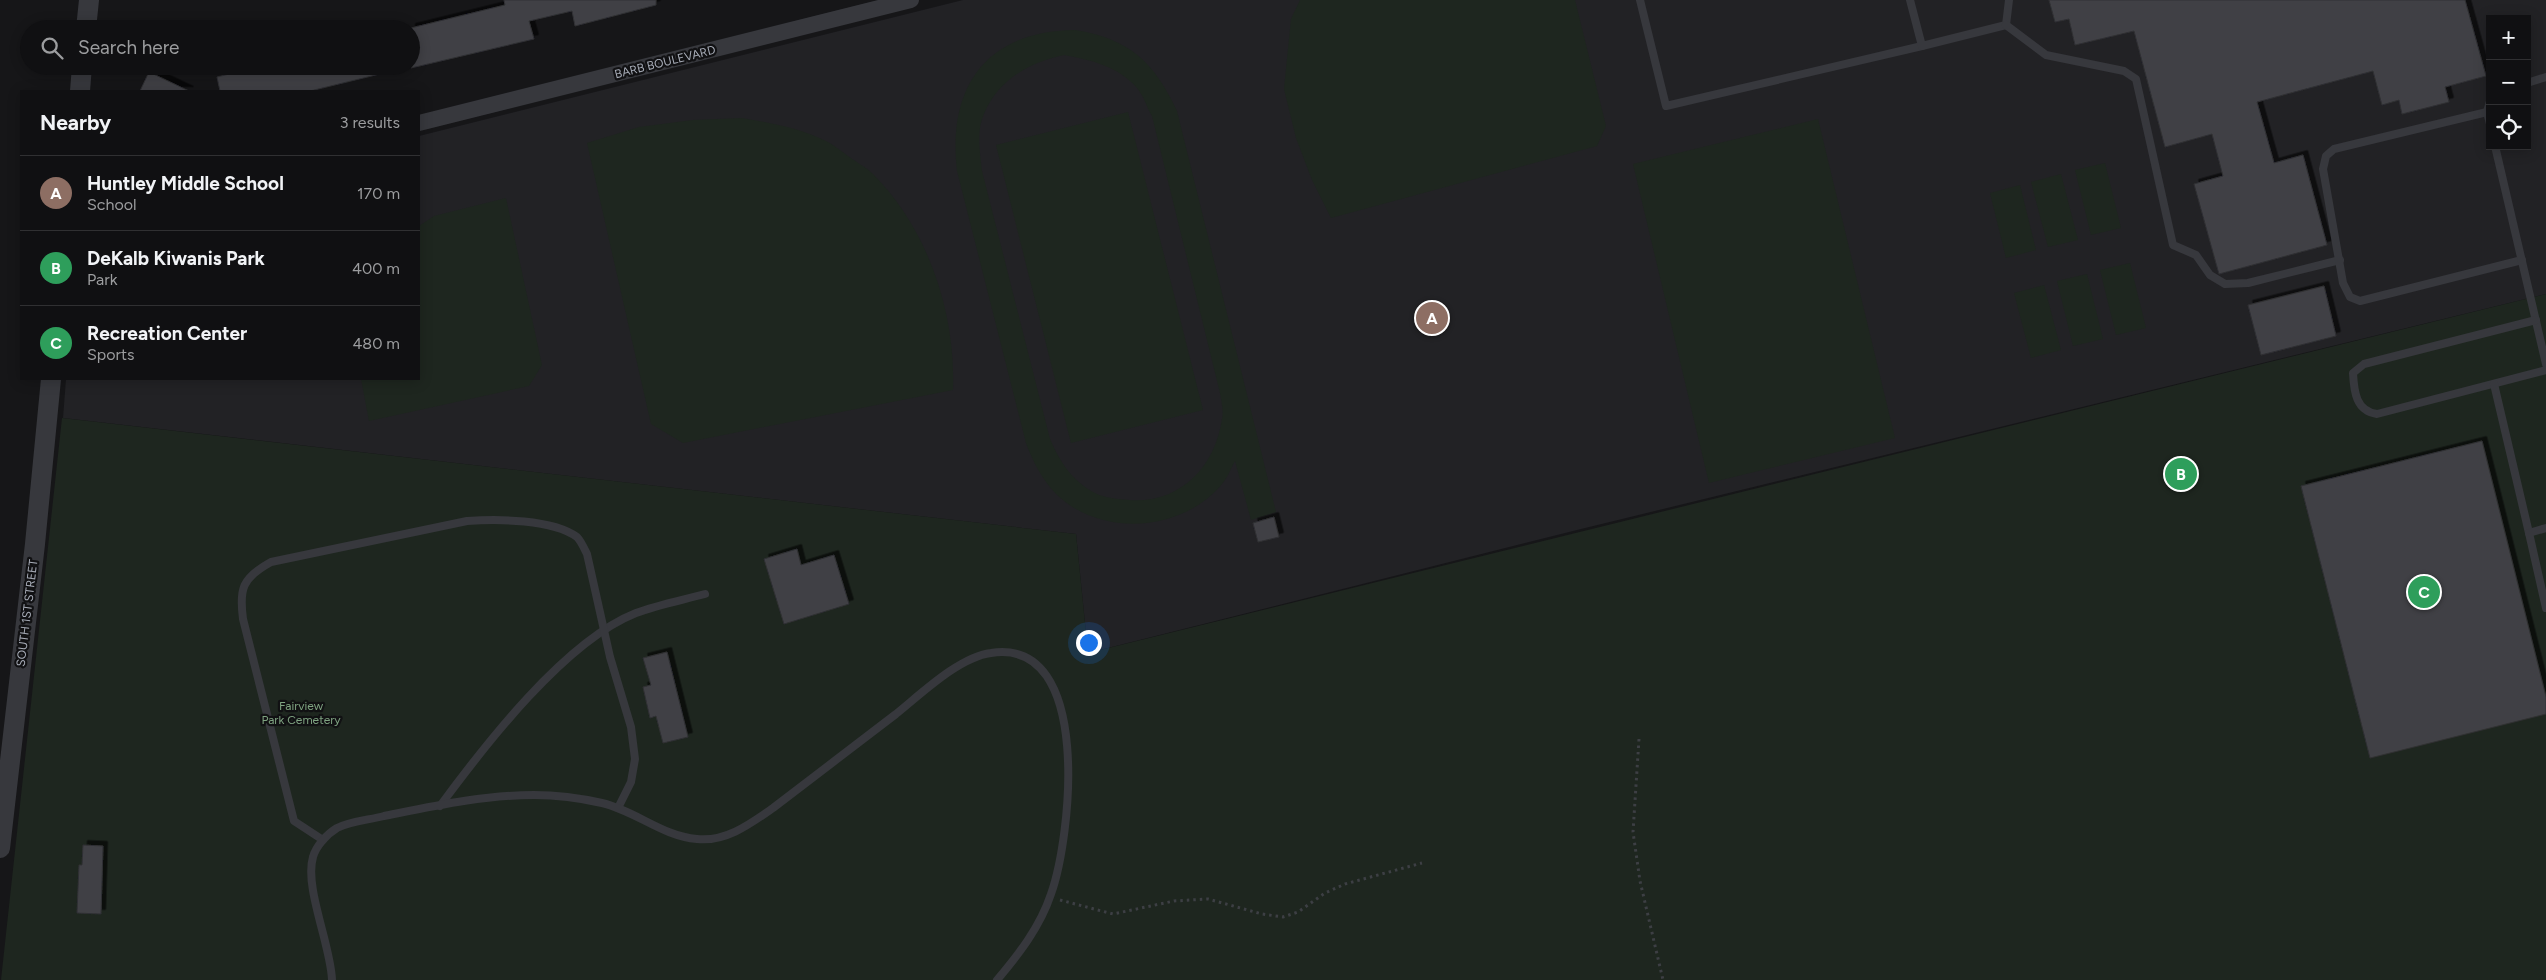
<!DOCTYPE html>
<meta charset="utf-8">
<style>
body{margin:0;font-family:Figtree,sans-serif;background:#1e1e20;color:#f1f3f6}
.controls{position:absolute;right:15px;top:15px;display:grid;overflow:hidden;border-radius:0px;box-shadow:0 2px 12px #0003}
.controls button{width:45px;height:45px;display:grid;place-items:center;padding:0;border:0;border-bottom:1px solid #303032;background:#101012;color:#f1f3f6;font:25px sans-serif}
.you{position:absolute;left:1088px;top:642px;width:18px;height:18px;margin:-12px;border:4px solid #fff;border-radius:50%;background:#1a73e8;box-shadow:0 0 0 8px #1a73e833}
.badge{display:grid;place-items:center;width:32px;height:32px;border-radius:50%;background:#0b8043;color:#fff;font-size:16px;font-weight:700}
.pin{position:absolute;translate:-50% -50%;border:2px solid #fff;box-shadow:0 1px 5px #0006}
.list{margin:0;padding:0;list-style:none}
h2{display:flex;justify-content:space-between;align-items:center;height:65px;margin:0;padding:0 20px;font-size:21px}
h2 small{font-size:16px;font-weight:400;color:#9c9d9f}
.list li{display:grid;grid-template-columns:32px 1fr auto;gap:15px;align-items:center;box-sizing:border-box;height:75px;padding:0 20px;border-top:1px solid #303032}
.list b{display:block;font-size:19px;white-space:nowrap}
.list p{margin:0;font-size:16px;white-space:nowrap;color:#9c9d9f}
.list em{font-size:16px;font-style:normal;color:#9c9d9f}
.icon{flex:none;width:28px;height:28px;fill:none;stroke:currentColor;stroke-width:2;stroke-linecap:round;stroke-linejoin:round}
.map{position:relative;flex:none;width:2546px;height:980px;overflow:hidden}
.search{position:absolute;background:#101012;box-shadow:0 2px 12px #0003;left:20px;top:20px;width:400px;height:55px;display:flex;align-items:center;gap:12px;box-sizing:border-box;padding:0 18px;border-radius:28px;color:#9c9d9f;font-size:19px}
.panel{position:absolute;background:#101012;box-shadow:0 2px 12px #0003;left:20px;top:90px;width:400px;height:290px;border-radius:0px}
.map>svg:first-child{display:block}
.built{fill:#222225;fill-rule:evenodd}
.green{fill:#1e261f;fill-rule:evenodd}
.building{fill:#404145;stroke:#303034;filter:url(#shadow)}
.lines{fill:none;stroke-linecap:round;stroke-linejoin:round}
.path{stroke:#3d3f44;stroke-width:3;stroke-dasharray:2.5 4;stroke-linecap:butt}
.service{stroke:#37383d;stroke-width:8}
.minor{stroke:#37383d;stroke-width:16}
.tertiary{stroke:#37383d;stroke-width:20}
.labels{text-anchor:middle;dominant-baseline:central;stroke-width:4.5;stroke-linejoin:round;paint-order:stroke}
.street-label{font-size:12px;fill:#a8adb8;stroke:#111113}
.park-label{font-size:12px;fill:#7fa381;stroke:#111113}
</style>
<div class="map">
<svg width="2546" height="980" viewBox="0 0 2546 980">
<defs>
<filter id="shadow"><feDropShadow dx="4.5" dy="-4.5" stdDeviation="0" flood-color="#0009"/></filter>
</defs>
<rect width="100%" height="100%" fill="#161618"/>
<path class="built" d="M963,0H2546V294L1581,529L1088,653L1076,534L63,418L66,379H419V136ZM2490,19H2527V146H2490Z"/>
<g class="green">
<path d="M1300,0H1575L1606,126L1597,146L1331,218L1312,180L1296,138L1284,89L1291,19Z"/>
<path d="M1075,30C1130,39 1154,62 1177,111L1276,512L1251,520L1235,461C1231,468 1228,477 1222,484C1181,534 1092,539 1049,486C1039,473 1032,459 1026,443L957,171C947,86 987,31 1075,30ZM1064,55C1091,60 1118,66 1137,88C1144,96 1147,108 1152,116L1220,393C1221,401 1224,411 1222,419C1215,468 1179,504 1129,500C1119,499 1104,498 1095,493C1072,481 1060,462 1050,439L982,171C980,153 976,131 984,114C998,80 1030,62 1064,55Z"/>
<path d="M1128,112L1203,410L1071,443L996,145Z"/>
<path d="M742,118C772,123 799,128 826,141C834,145 841,151 848,156C856,162 866,167 873,174C928,229 956,313 953,390L683,443L651,424L587,143L639,127L693,120Z"/>
<path d="M1818,119L1895,438L1709,483L1633,164Z"/>
<path d="M2105,163L2121,228L2091,235L2075,170Z"/>
<path d="M2061,174L2078,240L2048,247L2031,182Z"/>
<path d="M2020,185L2036,250L2006,258L1990,193Z"/>
<path d="M506,198L542,365L529,386L369,421L361,379H419V226L434,216Z"/>
<path d="M2130,263L2146,328L2116,335L2100,270Z"/>
<path d="M2087,274L2103,339L2073,346L2057,281Z"/>
<path d="M2044,285L2061,350L2031,358L2014,293Z"/>
<path d="M2546,294V980H1L62,418L1076,534L1088,653Z"/>
</g>
<g class="building">
<path d="M504,0H656V5L575,26L572,11L529,21L534,39L411,68V28L505,5Z"/>
<path d="M2049,0H2465L2486,76L2445,87L2449,102L2402,114L2399,100L2382,105L2373,71L2257,102L2274,163L2303,155L2327,245L2219,274L2194,184L2223,176L2212,134L2165,147L2134,31L2075,45L2069,19L2055,22Z"/>
<path d="M249,66H387L388,72L310,91H220L217,77L250,69Z"/>
<path d="M149,72L189,91H140Z"/>
<path d="M2324,286L2336,336L2261,355L2248,305Z"/>
<path d="M2482,441L2546,697V714L2370,758L2301,486Z"/>
<path d="M1274,517L1279,537L1258,542L1253,523Z"/>
<path d="M797,549L801,565L834,555L849,604L784,624L764,559Z"/>
<path d="M667,652L688,737L663,743L656,716L650,718L643,687L651,685L643,658Z"/>
<path d="M83,845L103,846L101,914L77,913L79,865H82Z"/>
</g>
<g class="lines">
<g class="path">
<path d="M1639,739L1633,832L1640,881L1663,980"/>
<path d="M1060,900L1113,914L1174,901L1208,899L1262,914L1283,917L1298,912L1325,893L1345,884L1422,863"/>
</g>
<g class="service">
<path d="M1640,0L1666,106L1922,46"/>
<path d="M1910,0L1922,46L2006,25L2009,0"/>
<path d="M2006,25L2046,55L2124,71L2136,79L2173,245L2196,255L2210,275L2225,284L2248,283L2340,260"/>
<path d="M2527,83L2546,77"/>
<path d="M2490,101L2487,112L2490,124"/>
<path d="M2487,112L2334,149L2326,156L2323,169L2343,283L2350,297L2360,301L2522,260"/>
<path d="M2495,146L2546,364"/>
<path d="M2536,320L2364,364L2353,373C2354,392 2356,411 2377,414L2546,370"/>
<path d="M2494,384L2529,533"/>
<path d="M2546,528L2529,533L2546,608"/>
<path d="M440,806C485,745 565,641 636,613C657,605 683,600 705,594"/>
<path d="M323,840L294,821L243,619C239,589 242,578 271,562L467,521C498,519 552,519 577,537C581,541 584,548 587,554L610,657L631,727L635,759L631,782L618,808"/>
<path d="M332,980C331,946 304,887 313,857C316,846 327,834 337,828C351,821 369,820 384,816C434,806 484,795 534,795C557,795 580,798 602,803C636,811 662,836 697,839C726,842 750,824 773,808C814,777 855,745 896,714C921,694 959,657 991,653C1094,637 1071,838 1051,894C1040,927 1019,954 997,980"/>
</g>
<path class="minor" d="M419,123L911,0"/>
<g class="tertiary">
<path d="M86,29L89,0"/>
<path d="M80,91L82,66"/>
<path d="M0,848L35,544L51,379"/>
</g>
</g>
<g class="labels">
<g class="street-label">
<text transform="translate(665 62) rotate(-14)">BARB BOULEVARD</text>
<text transform="translate(27 613) rotate(-83)">SOUTH 1ST STREET</text>
</g>
<g class="park-label">
<text x="301" y="706">Fairview<tspan x="301" dy="14">Park Cemetery</tspan></text>
</g>
</g>
</svg>
<div class="controls">
<button>+</button>
<button>−</button>
<button><svg class="icon" aria-label="locate" viewBox="0 0 24 24"><circle cx="12" cy="12" r="6"/><path d="M12 2v4M12 18v4M2 12h4M18 12h4"/></svg></button>
</div>
<div class="you"></div>
<div class="pin badge" style="left:1432px;top:318px;background:#8d6e63">A</div>
<div class="pin badge" style="left:2181px;top:474px;background:#2e9e5b">B</div>
<div class="pin badge" style="left:2424px;top:592px;background:#2e9e5b">C</div>
<div class="search"><svg class="icon" aria-label="search" viewBox="0 0 24 24"><circle cx="10" cy="10" r="6"/><path d="M15 15l6 6"/></svg>Search here</div>
<section class="panel">
<h2>Nearby<small>3 results</small></h2>
<ul class="list">
<li><span class="badge" style="background:#8d6e63">A</span><div><b>Huntley Middle School</b><p>School</p></div><em>170 m</em></li>
<li><span class="badge" style="background:#2e9e5b">B</span><div><b>DeKalb Kiwanis Park</b><p>Park</p></div><em>400 m</em></li>
<li><span class="badge" style="background:#2e9e5b">C</span><div><b>Recreation Center</b><p>Sports</p></div><em>480 m</em></li>
</ul>
</section>
</div>
